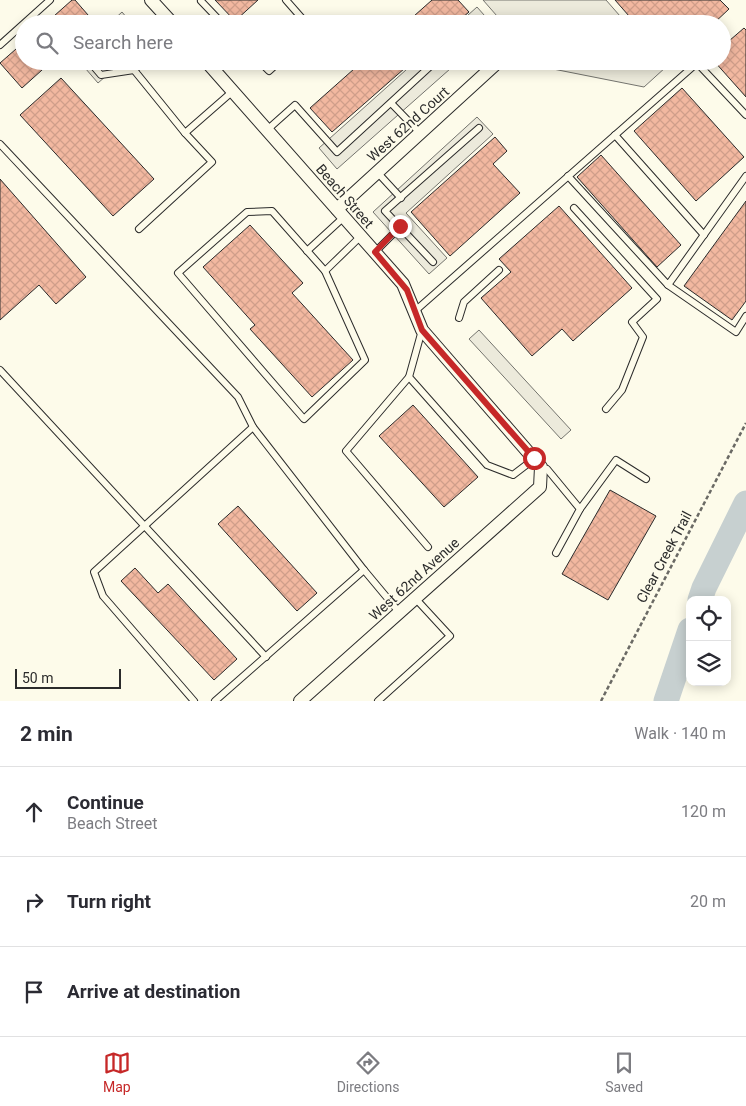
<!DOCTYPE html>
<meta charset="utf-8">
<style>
body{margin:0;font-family:Roboto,sans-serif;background:#f2f2f3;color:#2b2b33}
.controls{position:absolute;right:15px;bottom:15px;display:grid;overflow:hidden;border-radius:10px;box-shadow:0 2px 12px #0003}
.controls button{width:45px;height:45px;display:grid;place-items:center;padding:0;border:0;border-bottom:1px solid #e1e1e2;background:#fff;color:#2b2b33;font:25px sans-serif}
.scale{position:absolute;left:15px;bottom:12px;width:106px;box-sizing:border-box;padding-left:5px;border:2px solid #2b2b2b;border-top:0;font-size:14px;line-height:18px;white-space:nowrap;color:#2b2b2b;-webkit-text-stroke:4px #fdfbea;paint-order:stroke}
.stop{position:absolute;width:15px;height:15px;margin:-11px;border:4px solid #c62828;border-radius:50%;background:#fff}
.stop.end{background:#c62828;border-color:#fff;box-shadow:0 1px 5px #0008}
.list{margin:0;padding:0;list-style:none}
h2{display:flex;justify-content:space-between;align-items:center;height:65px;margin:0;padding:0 20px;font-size:21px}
h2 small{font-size:16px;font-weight:400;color:#7c7c81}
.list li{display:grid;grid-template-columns:32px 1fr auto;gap:15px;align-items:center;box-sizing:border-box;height:90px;padding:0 20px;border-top:1px solid #e1e1e2}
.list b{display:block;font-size:19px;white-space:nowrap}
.list p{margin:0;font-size:16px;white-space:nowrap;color:#7c7c81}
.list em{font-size:16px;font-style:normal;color:#7c7c81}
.icon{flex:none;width:28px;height:28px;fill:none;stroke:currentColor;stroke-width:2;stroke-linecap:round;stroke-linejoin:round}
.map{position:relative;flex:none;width:746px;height:701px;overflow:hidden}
.search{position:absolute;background:#fff;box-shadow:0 2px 12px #0003;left:15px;right:15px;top:15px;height:55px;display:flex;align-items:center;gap:12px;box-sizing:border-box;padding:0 18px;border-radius:28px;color:#7c7c81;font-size:19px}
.sheet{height:335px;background:#fff}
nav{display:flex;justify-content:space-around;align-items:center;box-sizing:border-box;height:70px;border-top:1px solid #e1e1e2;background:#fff;font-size:14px;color:#7c7c81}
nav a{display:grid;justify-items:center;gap:2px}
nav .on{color:#c62828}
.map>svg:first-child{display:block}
.parking{fill:#eceadb;stroke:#74746e}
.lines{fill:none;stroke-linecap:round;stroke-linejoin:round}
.river{stroke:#c7d0d0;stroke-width:25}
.building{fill:url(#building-cross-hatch);stroke:#2b2b2b}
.service-casing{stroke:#2b2b2b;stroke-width:8}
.minor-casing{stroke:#2b2b2b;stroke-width:14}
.path{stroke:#6a6964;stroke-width:2.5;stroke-dasharray:4 2.5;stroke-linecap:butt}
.service{stroke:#fdfbea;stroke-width:6}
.minor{stroke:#fdfbea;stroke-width:12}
.route{stroke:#c62828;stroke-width:6}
.labels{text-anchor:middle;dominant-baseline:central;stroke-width:4;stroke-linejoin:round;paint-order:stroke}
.street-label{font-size:14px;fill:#2b2b2b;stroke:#fdfbea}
</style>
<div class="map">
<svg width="746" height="701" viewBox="0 0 746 701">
<defs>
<pattern id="building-cross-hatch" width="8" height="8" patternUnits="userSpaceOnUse" patternTransform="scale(1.25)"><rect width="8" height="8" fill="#f2b8a0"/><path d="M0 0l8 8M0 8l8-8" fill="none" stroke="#d09e8a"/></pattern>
</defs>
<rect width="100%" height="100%" fill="#fdfbea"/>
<g class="parking">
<path d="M483,0H606L627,24H504Z"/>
<path d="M477,7L492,24H458Z"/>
<path d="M122,12L132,24H109Z"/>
<path d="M79,61H123L98,83Z"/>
<path d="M416,61H459L337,169L319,148Z"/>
<path d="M538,61H661L666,67L644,87L543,67Z"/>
<path d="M477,117L493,134L406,213L447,258L429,274L373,212Z"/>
<path d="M479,330L571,430L561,439L469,339Z"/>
</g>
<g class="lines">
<g class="river">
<path d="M700,600L704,588L746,503"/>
<path d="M666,701L690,630"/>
</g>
</g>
<g class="building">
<path d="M72,0H75L95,23L45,24Z"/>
<path d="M215,0H258L235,21Z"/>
<path d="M432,0H458L469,12L455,24H405Z"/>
<path d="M615,0H720L729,9L713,24H636Z"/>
<path d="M744,28L746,30V97L714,61H722V47Z"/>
<path d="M24,42V61H52L22,88L0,63Z"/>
<path d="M363,61H413L332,132L310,108Z"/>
<path d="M61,78L154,179L113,216L20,115Z"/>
<path d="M682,88L744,157L696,201L634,131Z"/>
<path d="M495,137L507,151L493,164L520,193L450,256L411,212Z"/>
<path d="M601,155L681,245L657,267L577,177Z"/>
<path d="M0,179L86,277L56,304L39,285L0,320Z"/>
<path d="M746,201V301L732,320L684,286Z"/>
<path d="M559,206L632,288L573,341L562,329L532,356L481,298L511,272L499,259Z"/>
<path d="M250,225L303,283L292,293L353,360L312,397L250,329L255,325L203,267Z"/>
<path d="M413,405L478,477L444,507L379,436Z"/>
<path d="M610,490L656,516L608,600L562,574Z"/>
<path d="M238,506L317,593L297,611L218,524Z"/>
<path d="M135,568L158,593L168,584L237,659L214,680L121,581Z"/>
</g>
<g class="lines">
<g class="service-casing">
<g id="service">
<path d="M286,0L307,24"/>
<path d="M201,1L223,24"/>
<path d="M478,24L481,21"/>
<path d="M0,45L50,0"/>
<path d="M89,61L101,75L134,70"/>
<path d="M144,61L134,70L185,133L233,91"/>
<path d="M259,61L269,71L280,61"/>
<path d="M391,103L420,133"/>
<path d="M267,130L295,105L337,152L436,61"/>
<path d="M615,135L704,235"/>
<path d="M0,144L238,397L253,427"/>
<path d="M377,172L401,198"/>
<path d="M568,176L668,285L746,176"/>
<path d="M574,208L657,299L632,322L643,337L622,390L606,409"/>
<path d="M272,211L325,271L365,360L304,419L178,273L247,212Z"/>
<path d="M400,227L433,262"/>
<path d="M139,229L212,162L185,133"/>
<path d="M307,251L344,217"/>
<path d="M375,252L400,227L385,211L479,128"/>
<path d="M325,271L361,236"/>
<path d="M668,285L736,332L746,316"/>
<path d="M415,311L697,63L746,115"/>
<path d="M459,318L464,302L499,270"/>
<path d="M422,330L409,377L487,465L513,475L534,459"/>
<path d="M0,370L266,657"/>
<path d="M409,377L346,451L428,547"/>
<path d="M547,469L580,509L556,553"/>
<path d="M580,509L616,460L646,479"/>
<path d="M194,701L103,596L94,572L253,427L364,570L399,612"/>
<path d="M215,701L364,570"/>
<path d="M378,701L450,636L415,598"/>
</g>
</g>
<g class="minor-casing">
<g id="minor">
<path d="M151,0L173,24"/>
<path d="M206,61L403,284L422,330L541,467L540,487L300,701"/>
<path d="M337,209L499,61"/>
</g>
</g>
<path class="path" d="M601,701L746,423"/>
<use href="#service" class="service"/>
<use href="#minor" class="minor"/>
</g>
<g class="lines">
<path class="route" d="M400,226L375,252L407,290L422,330L534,458"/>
</g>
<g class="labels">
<g class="street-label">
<text transform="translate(408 124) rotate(-42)">West 62nd Court</text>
<text transform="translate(345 196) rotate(49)">Beach Street</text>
<text transform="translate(664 557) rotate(-62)">Clear Creek Trail</text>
<text transform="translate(414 579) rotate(-42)">West 62nd Avenue</text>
</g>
</g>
</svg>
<div class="controls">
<button><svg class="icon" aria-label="locate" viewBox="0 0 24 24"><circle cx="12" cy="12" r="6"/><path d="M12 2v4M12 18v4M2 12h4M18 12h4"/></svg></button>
<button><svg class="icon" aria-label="layers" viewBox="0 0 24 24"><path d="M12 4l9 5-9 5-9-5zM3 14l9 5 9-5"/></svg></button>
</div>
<div class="scale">50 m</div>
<div class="stop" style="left:534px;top:458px"></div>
<div class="stop end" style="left:400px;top:226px"></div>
<div class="search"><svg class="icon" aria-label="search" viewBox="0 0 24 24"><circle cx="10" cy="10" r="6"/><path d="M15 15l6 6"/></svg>Search here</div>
</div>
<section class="sheet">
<h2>2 min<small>Walk · 140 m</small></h2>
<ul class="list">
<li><svg class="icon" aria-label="ahead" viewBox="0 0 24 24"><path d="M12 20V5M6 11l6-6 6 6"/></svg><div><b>Continue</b><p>Beach Street</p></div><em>120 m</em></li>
<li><svg class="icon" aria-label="right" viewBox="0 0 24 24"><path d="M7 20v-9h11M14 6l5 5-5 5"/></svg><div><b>Turn right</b></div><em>20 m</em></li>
<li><svg class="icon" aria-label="arrive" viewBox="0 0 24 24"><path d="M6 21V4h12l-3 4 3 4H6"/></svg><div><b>Arrive at destination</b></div></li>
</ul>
</section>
<nav>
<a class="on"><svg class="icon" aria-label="map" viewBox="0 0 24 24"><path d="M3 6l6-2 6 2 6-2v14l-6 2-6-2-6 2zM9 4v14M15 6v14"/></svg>Map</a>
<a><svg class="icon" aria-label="directions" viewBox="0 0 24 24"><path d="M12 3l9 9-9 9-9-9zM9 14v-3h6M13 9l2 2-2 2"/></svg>Directions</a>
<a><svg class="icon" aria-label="saved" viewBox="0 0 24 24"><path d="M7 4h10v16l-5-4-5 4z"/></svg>Saved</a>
</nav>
